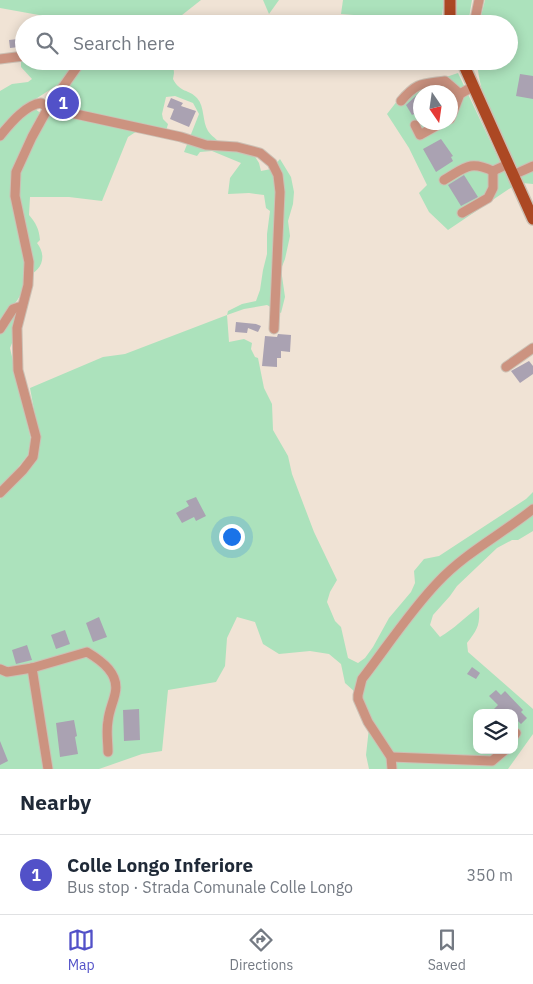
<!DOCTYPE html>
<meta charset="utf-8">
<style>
body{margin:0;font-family:"IBM Plex Sans",sans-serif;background:#f6f6f7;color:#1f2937}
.controls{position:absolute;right:15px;bottom:15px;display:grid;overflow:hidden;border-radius:10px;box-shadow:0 2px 12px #0003}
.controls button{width:45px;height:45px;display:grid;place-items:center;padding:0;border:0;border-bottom:1px solid #e0e1e3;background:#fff;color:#1f2937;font:25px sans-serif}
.compass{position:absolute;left:413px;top:85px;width:45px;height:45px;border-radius:50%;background:#fff;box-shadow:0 2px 12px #0003;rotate:167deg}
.you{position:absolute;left:231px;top:536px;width:18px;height:18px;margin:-12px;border:4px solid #fff;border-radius:50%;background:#1a73e8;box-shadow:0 0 0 8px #1a73e833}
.badge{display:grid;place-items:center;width:32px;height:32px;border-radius:50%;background:#5251c8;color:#fff;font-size:16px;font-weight:700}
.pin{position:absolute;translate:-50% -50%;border:2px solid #fff;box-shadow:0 1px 5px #0006}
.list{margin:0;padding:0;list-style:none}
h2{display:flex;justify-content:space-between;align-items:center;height:65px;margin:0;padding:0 20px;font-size:21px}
h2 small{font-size:16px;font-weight:400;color:#747a83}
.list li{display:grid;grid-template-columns:32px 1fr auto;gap:15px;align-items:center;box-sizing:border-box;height:80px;padding:0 20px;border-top:1px solid #e0e1e3}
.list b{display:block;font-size:19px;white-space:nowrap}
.list p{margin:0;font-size:16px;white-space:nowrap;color:#747a83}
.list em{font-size:16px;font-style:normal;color:#747a83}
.icon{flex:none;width:28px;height:28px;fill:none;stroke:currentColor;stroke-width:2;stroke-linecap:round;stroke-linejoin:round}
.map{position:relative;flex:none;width:533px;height:769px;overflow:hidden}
.search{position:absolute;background:#fff;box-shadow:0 2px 12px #0003;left:15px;right:15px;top:15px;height:55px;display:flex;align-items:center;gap:12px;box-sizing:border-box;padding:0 18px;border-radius:28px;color:#747a83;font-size:19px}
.sheet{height:145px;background:#fff}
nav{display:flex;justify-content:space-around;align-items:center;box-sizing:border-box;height:70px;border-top:1px solid #e0e1e3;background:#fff;font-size:14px;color:#747a83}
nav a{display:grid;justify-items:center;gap:2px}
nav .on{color:#5251c8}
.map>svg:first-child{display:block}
.green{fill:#ace2bc;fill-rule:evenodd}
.building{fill:#aaa2b2}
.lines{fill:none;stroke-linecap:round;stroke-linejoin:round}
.minor-casing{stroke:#ccc0b4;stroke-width:11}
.major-casing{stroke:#ccc0b4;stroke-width:14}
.minor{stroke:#cc9380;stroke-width:9}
.major{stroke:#ac4823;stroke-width:11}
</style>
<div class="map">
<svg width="533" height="769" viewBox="0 0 533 769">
<rect width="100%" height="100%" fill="#f0e3d5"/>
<g class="green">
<path d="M0,0H201L177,19L174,24H48L50,17L0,8Z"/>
<path d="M263,0H279L269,14Z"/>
<path d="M343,0H444L442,16L379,17L341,14Z"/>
<path d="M455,0H472L468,24H455Z"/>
<path d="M485,0H533V184L522,183C504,144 480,104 477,61H509V24H479Z"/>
<path d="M24,59V61H75L65,80L31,102C35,111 40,113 49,116L78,71L79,61H173L174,73L173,79C180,93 189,89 197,98C205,107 202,121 208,131C213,138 220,141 224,148L254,155L259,163L261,171L271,169L280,159L291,177L294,192L293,204L288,221L290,236L285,259L281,269L285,297L281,313L267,305L244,309L227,315L229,342L244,339L252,343L251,349L255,357L258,358L264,388L272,404L273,430L288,456L292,474L314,532L337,580L330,592L327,602L335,621L341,627L348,658L358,663L365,658L373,647L389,618L411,592L415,583L414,571L424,559L439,556L526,499L533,492V531L518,540H512L497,548L457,586L450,596L433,615L430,625L440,637C454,629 465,617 479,607C480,625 478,629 467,643L468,652L533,709V734L508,769H369L366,755L369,728L355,692L345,683L341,664L329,654L310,651L279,654L263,644L255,622L237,617L227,638L225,666L216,682L168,690L162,751L142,754L99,769H0V499L23,476L40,442L30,388L103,357L125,354L227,315L228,311L242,304L256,301L260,290L263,270L267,254V234L270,211L266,208L264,195L249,193L228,194L230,178L241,163L212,151L200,152L197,156L184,152L199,114L193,103L175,96L166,97L162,114L163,119L168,124L166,131L146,125L128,137L102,201L69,197H30L29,215C36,223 39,229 40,240L37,243C48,257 41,273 25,276C23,288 21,299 11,307L16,315L14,338L10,348L31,440L28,455L4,485L0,486V91L12,84L28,82L32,79L21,67V60ZM477,713H514V750H477Z"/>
<path d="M458,73L512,187L448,230L429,212L419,193L427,185L409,148L387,114L408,87L418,82L443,78ZM420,92H450V122H420Z"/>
</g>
<g class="building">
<path d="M18,39L19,47L10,48L9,40Z"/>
<path d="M520,74L533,76V99L516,96Z"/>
<path d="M420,92V122L414,114L412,115L406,105Z"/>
<path d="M171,98L183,103L181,106L196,111L189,127L170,119L174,109L167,107Z"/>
<path d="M441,139L453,156L451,157L453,161L436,172L423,149Z"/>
<path d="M464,175L478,197L461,206L448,185Z"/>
<path d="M236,322L256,324L261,326L258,332L248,328L247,333L235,332Z"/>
<path d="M278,334L291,335L290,352L281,351V358H277V367L262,366L265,336L277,337Z"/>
<path d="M529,361L533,366V374L520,383L511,371Z"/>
<path d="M196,497L206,516L196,521L194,517L182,523L176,513L189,506L186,501Z"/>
<path d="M99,617L107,637L93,642L86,623Z"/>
<path d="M65,630L70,644L56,649L51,635Z"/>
<path d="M27,645L32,660L16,664L12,650Z"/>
<path d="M472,667L480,673L476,679L467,674Z"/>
<path d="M496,690L501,695L505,691L523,710L521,712L527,718L521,724L514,717V713H490L498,705L489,696Z"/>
<path d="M139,709L140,740L124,741L123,710Z"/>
<path d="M74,720L77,736L75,737L78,754L60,757L56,723Z"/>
<path d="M0,741L8,761L0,765Z"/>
</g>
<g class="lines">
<g class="minor-casing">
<g id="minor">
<path d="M474,24L479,0"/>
<path d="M0,59L24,56"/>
<path d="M401,101C417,82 422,84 445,81L460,94"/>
<path d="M450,119L460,94L472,87"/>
<path d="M415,125L420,135L443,122"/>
<path d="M0,136C10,124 25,105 41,103L48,108L181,137L206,145L237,147L260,153L272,163L278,175L280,192L274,329"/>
<path d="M513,175L533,166"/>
<path d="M444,180C465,168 469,160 493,171L508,164"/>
<path d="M462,213L488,198L493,188V171"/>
<path d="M0,329L13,309L22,306"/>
<path d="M506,367L533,348"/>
<path d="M0,493L23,470L33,457L36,437L18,370L17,328L28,285L29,262L15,196L16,172L32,137L48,108L77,67V61"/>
<path d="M32,668L48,769"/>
<path d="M0,669L7,672L32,668L87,652C102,661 120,674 115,694C113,703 109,711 108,721C106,731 108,742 108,752"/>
<path d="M514,736L516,733"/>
<path d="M391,757L492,761L505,750"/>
<path d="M392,769L391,757L368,722L358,699V695L362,679C386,648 411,610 438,582C465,553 502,534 533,509"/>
</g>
</g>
<g class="major-casing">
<g id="major">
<path d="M450,24V0"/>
<path d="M462,61L533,219"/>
</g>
</g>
<use href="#minor" class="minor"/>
<use href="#major" class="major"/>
</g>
</svg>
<div class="controls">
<button><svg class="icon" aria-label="layers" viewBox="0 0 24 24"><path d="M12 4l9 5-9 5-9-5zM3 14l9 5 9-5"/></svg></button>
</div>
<svg class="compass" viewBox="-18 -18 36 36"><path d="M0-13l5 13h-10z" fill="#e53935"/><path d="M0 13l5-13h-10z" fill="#747a83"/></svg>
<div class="you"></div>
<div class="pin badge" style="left:63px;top:103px">1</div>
<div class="search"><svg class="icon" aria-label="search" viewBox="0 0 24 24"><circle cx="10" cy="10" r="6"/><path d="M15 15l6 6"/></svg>Search here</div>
</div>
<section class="sheet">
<h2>Nearby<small></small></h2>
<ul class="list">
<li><span class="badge">1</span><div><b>Colle Longo Inferiore</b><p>Bus stop · Strada Comunale Colle Longo</p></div><em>350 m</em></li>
</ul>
</section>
<nav>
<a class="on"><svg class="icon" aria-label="map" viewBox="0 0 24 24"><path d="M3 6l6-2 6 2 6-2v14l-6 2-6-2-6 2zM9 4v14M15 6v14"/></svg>Map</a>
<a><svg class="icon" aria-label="directions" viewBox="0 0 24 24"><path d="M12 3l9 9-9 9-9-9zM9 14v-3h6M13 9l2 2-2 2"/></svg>Directions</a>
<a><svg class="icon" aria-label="saved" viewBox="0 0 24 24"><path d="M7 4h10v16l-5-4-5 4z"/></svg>Saved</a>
</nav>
